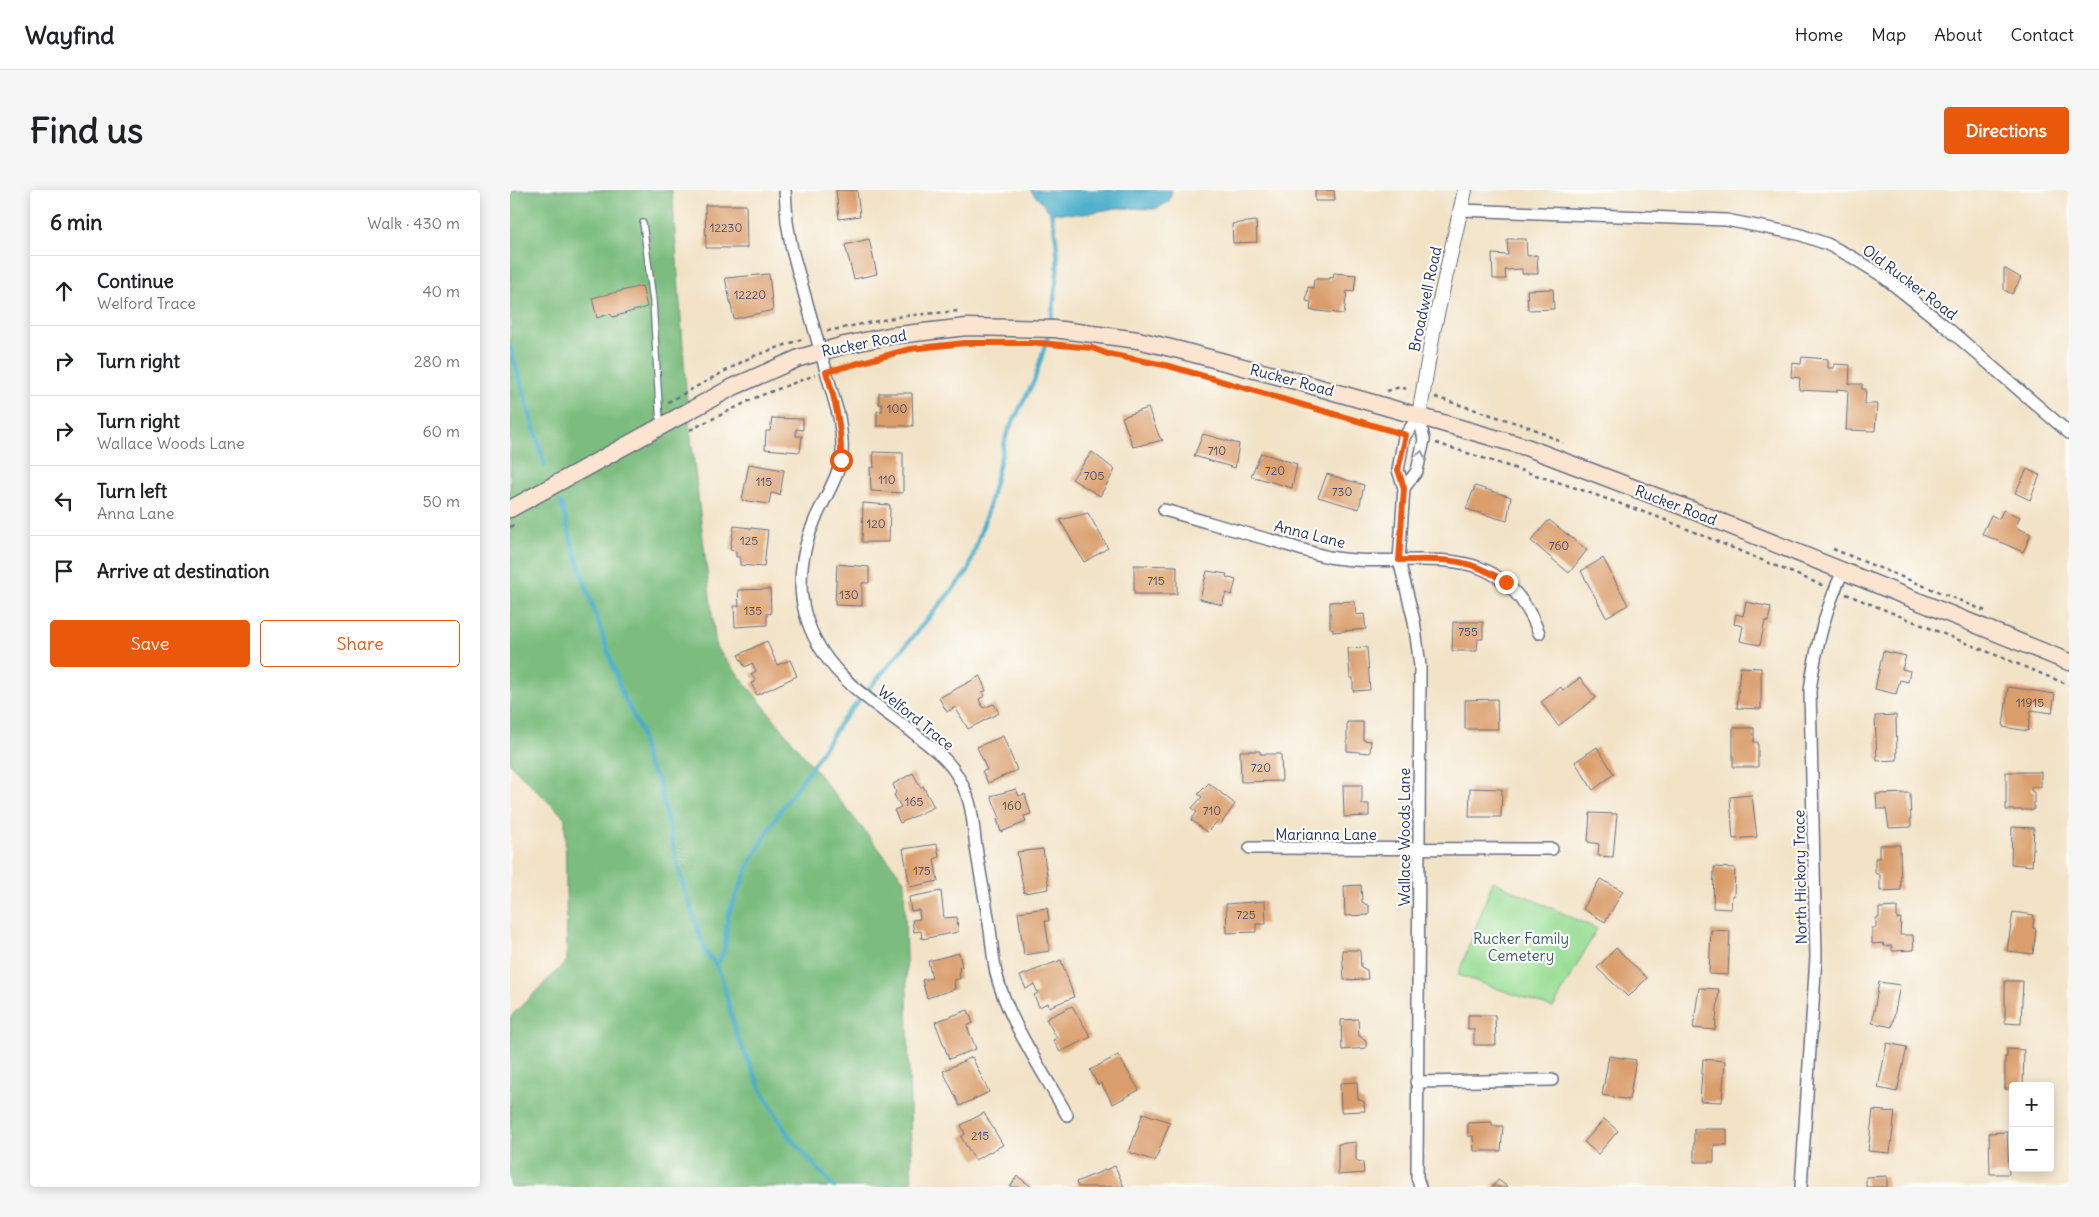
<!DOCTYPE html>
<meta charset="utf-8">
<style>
body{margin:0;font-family:Delius,sans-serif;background:#f6f6f6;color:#202124}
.controls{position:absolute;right:15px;bottom:15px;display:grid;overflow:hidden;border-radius:5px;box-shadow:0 2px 12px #0003}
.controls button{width:45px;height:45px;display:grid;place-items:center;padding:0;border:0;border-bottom:1px solid #e0e0e0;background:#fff;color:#202124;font:25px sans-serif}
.stop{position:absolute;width:15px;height:15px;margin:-11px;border:4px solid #ea580c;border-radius:50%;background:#fff}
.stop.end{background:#ea580c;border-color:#fff;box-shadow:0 1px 5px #0008}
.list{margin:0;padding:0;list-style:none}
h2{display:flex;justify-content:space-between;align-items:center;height:65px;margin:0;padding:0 20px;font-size:21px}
h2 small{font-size:16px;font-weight:400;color:#757577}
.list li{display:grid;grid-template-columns:32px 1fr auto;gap:15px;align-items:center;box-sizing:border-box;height:70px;padding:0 20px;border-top:1px solid #e0e0e0}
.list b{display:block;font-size:19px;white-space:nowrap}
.list p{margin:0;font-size:16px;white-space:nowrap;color:#757577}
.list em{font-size:16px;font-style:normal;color:#757577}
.actions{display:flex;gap:10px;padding:15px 20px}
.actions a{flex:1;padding:11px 0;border:1px solid #ea580c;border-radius:5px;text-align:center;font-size:18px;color:#ea580c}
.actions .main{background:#ea580c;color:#fff}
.icon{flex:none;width:28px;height:28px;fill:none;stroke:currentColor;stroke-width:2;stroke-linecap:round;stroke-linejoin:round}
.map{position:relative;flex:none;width:1559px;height:997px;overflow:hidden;border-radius:5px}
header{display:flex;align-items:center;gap:30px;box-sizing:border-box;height:70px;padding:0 25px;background:#fff;border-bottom:1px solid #e0e0e0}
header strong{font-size:24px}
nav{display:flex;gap:28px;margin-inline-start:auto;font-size:18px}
.intro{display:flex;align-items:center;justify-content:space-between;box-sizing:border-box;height:120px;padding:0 30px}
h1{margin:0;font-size:35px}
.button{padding:12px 22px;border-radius:5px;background:#ea580c;color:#fff;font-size:18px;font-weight:700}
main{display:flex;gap:30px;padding:0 30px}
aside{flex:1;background:#fff;border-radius:5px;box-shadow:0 2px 12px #0003}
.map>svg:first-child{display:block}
.green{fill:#9ade96;stroke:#5a867a}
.forest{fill:#7bbd7f;stroke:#4b766e}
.water{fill:#4baeca;stroke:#336e94}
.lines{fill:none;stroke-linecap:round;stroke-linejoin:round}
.stream{stroke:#4baeca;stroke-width:4.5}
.building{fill:#da9e6c}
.service-casing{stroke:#666e83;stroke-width:8}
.minor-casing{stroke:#666e83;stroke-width:14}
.tertiary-casing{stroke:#666e83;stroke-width:16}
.secondary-casing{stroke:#666e83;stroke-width:19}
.path{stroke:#666e83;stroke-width:2.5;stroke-dasharray:4 4;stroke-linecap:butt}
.service{stroke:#fff;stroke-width:5.5}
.minor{stroke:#fff;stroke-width:11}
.tertiary{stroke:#fff;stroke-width:14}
.secondary{stroke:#fce5d0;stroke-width:16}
.oneway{stroke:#8d97ae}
.route{stroke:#ea580c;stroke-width:6}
.labels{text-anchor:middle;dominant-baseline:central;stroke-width:4.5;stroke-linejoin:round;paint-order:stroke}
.number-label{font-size:12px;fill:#4b4b62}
.street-label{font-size:15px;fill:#1b2f5e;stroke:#fdfcf7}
.park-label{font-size:15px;fill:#3b5b6c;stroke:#fdfcf7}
</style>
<header>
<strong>Wayfind</strong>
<nav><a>Home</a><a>Map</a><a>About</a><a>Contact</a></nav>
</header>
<div class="intro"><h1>Find us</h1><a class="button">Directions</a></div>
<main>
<aside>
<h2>6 min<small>Walk · 430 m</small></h2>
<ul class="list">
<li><svg class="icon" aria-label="ahead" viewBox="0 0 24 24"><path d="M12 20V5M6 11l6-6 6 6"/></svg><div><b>Continue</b><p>Welford Trace</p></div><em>40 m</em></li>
<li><svg class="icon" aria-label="right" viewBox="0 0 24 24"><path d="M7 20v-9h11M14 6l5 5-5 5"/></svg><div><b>Turn right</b></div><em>280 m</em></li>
<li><svg class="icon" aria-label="right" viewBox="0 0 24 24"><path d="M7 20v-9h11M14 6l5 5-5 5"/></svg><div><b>Turn right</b><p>Wallace Woods Lane</p></div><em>60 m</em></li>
<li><svg class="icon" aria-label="left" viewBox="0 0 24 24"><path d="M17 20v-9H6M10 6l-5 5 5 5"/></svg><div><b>Turn left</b><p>Anna Lane</p></div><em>50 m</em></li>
<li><svg class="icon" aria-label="arrive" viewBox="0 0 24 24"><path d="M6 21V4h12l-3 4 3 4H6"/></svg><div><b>Arrive at destination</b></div></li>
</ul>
<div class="actions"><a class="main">Save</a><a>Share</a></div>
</aside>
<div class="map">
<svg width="1559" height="997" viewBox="0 0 1559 997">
<rect width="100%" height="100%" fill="#fdfcf7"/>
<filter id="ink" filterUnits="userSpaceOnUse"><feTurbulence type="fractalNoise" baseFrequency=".02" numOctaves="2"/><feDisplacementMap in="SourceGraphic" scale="10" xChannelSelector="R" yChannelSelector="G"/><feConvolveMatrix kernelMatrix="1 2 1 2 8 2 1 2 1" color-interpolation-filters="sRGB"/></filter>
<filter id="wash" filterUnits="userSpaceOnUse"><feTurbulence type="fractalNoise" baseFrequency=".0096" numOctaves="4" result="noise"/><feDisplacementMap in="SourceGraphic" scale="20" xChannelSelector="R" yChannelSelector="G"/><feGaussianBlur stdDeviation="1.12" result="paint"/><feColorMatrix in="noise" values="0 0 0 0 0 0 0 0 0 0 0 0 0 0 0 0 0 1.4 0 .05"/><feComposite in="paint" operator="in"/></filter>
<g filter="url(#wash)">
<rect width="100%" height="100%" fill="#f2e3c7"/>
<path class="green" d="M983,691L1087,739L1043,818L948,785Z"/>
<path class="forest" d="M0,0H162L177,214L206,457L394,690L402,997H0V827L57,771L55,628L0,574Z"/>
<path class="water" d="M520,0H662L659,12L645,19L606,18L574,24L541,23Z"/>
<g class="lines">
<g class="stream">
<path d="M540,136C547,94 552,65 541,23"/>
<path d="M0,156L35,276"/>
<path d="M51,313L64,360L112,503L130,540L137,574L148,589L169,681L195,761L206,775L212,788L226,844L252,901L278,945L324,997"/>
<path d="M206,775L214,762L218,725L240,673L269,622L299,581L331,532L458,381L478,320L497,243L524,191L539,143"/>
</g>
</g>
<g id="blocks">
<g class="building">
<path d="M326,0H347L350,26L329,29Z"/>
<path d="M805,0H824L825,11H805Z"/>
<path d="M195,15H236L237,58H196Z"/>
<path d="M746,31L747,52L723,53L722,34Z"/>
<path d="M359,49L367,84L344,89L335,55Z"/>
<path d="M997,49H1016L1017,66L1027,65L1028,84H1012V79L995,80L996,89H983L982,64L998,65Z"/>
<path d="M1494,78L1511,88L1502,104L1494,100Z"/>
<path d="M824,83L846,85L844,102L837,101L834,124L800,120L801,112L796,111L798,97L803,98L804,89H820V87L823,88Z"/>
<path d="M259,84L263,120L224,129L215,88Z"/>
<path d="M132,96L137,117L103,127L100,124L87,128L82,108Z"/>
<path d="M1043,99L1044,119L1018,120L1017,100Z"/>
<path d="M1292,167L1318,169V178H1324V174L1340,175L1339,194H1352V199H1356L1355,214H1367L1365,241L1336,240L1338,200L1327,199V202L1289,200L1290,188L1281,187L1282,173L1291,174Z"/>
<path d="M369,203H402L403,236H367V221H372V214H369Z"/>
<path d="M638,218L650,248L653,250L623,257L612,227Z"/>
<path d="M262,228L293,229V240L286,239V246H292L290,262L255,259L256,241H260Z"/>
<path d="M693,244L729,254L725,278L684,266Z"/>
<path d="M363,262L393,263V303L361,301L360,277L364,278Z"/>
<path d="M582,262L605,280L590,306L562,289Z"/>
<path d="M751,263L787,274L782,298L741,286Z"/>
<path d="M239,274L274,280L270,305L261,303L259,314L232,310Z"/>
<path d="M1517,279L1530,285L1520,310L1505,303Z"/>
<path d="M817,284L854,295L849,319L808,307Z"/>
<path d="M965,296L1001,307L997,331L956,319Z"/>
<path d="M353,313L380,315L379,352H352Z"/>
<path d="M1493,320L1510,327L1505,337L1521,344L1513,362L1472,344L1481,325L1489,329Z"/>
<path d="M578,323L598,358L574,372L550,330Z"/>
<path d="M1039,330L1077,360L1059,383L1021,351Z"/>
<path d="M224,336L258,340L254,377L230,375V367H226V361L220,360Z"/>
<path d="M1093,368L1118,415L1096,427L1071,381Z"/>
<path d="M327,374L359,377V393H352V416L325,415Z"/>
<path d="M624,375L667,376V404H624Z"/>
<path d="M697,381L717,384L716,387L726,390L722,405L716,403L712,415L690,409Z"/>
<path d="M260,399L261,424L257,423V435L225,437L224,416H229L228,400Z"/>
<path d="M845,411L846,425L854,424L856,439L823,442V439L820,438V412Z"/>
<path d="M1236,412L1261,417L1258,432L1255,431L1250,455L1230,451L1233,436L1224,434L1226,424L1233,426Z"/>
<path d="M943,432H973V449H968L967,461H942Z"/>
<path d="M257,451L267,475L280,470L287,486L247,505L241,493L246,491L241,484L246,481L242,473L235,477L228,465Z"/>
<path d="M857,457L860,500L843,501V488H840L838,458Z"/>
<path d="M1373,461L1396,466L1392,479L1400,481L1398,492L1390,490L1386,504L1365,499Z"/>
<path d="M1230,477L1251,478V519L1227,518Z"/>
<path d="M470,486L476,501L472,502L475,506L469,509L473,518L484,514L489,523L458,539L445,517L437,522L429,508Z"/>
<path d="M1070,488L1086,508L1048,536L1031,512L1051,497L1053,500Z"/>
<path d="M1498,497L1545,504L1542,523L1521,520L1518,541L1493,537Z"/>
<path d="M987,509L988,539H955V510Z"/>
<path d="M1386,525L1387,570L1367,571L1365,526Z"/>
<path d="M837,532H853V550L861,551L860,563L837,561Z"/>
<path d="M1223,538H1244V552H1248V577H1223Z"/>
<path d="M493,546L507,580L478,593L472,581L477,580L467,557Z"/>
<path d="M1087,557L1104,584L1083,600L1065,572Z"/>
<path d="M730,561H750V564H771L772,591L731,592Z"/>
<path d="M1496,582H1531V597H1521V601L1524,602V620H1496Z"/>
<path d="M403,583L411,598L413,596L424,617L390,633L384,620L391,617L384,605L386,603L383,594Z"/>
<path d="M699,593L725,614L711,634L708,631L697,642L681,630L687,622L682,618L692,607L688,604Z"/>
<path d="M833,595H852V614H859V626L834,627Z"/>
<path d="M960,598L992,599L991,627H959Z"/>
<path d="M506,599L509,606L515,604L521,624L514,626L516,632L491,642L487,629L490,628L481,606Z"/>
<path d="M1400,603L1401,637L1379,638L1376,619H1367L1366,604Z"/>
<path d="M1242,605L1247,647L1223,649L1220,607Z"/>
<path d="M1080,623L1107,624L1103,667L1088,666L1089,654L1078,652Z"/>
<path d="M1502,637L1524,638L1522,676L1501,674Z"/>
<path d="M427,654L429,667L424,669L428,691L400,697L393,659Z"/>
<path d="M1369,655H1390L1391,700L1370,701V685L1365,683V668H1369Z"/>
<path d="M533,659L539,699L514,703L507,662Z"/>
<path d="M1204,677L1225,678L1224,706L1222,705L1221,719L1203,718Z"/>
<path d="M1090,689L1113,701L1095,732L1073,719Z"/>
<path d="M851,695L852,712L859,716V725L835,726L834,696Z"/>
<path d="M431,701L434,728L447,727L448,742L412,749L411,741L404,742L402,730L410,729L409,720L401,721L399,707Z"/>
<path d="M755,711L756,734H746V742L717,743L716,714Z"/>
<path d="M1387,717V729L1391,728L1390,745H1403L1404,760L1382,761V756H1374L1373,753L1362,754V738H1366V728H1369V718Z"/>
<path d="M537,718L539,731H535L540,761L514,765L508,722Z"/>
<path d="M1503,722L1524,725L1523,738L1526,739L1523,764L1497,761Z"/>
<path d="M1201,740L1220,741L1218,785L1199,784Z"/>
<path d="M1106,758L1137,788L1118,807L1087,778Z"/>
<path d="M832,760H850L851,777L857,780L858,789L834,790Z"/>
<path d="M449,763L452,777L449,776L450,789L444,790L445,799L417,808L412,790L422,788L418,771Z"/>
<path d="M551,770L564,807L539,817L538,813L529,817L524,805L528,803L524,794L516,799L510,786Z"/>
<path d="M1495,791H1513L1511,834L1495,833Z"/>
<path d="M1369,792L1390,795L1382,837L1362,833Z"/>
<path d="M1189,798L1209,799L1205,840L1183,838Z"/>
<path d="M562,816L581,847L550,862L543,850L547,848L536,829Z"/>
<path d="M458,820L463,833L457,836L466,859L439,869L425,832Z"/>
<path d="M958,825H985L986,855H964V839H958Z"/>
<path d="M848,829L849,846L856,850V858L832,860L831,830Z"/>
<path d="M1377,853L1397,857L1387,902L1368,898Z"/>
<path d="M1497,859L1514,860L1513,896H1503V899H1495V867H1497Z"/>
<path d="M608,865L629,900L603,914L591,893L588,895L580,880Z"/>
<path d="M1099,866L1126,870L1119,910L1092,905Z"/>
<path d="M462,867L479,902L450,916L433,881Z"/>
<path d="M1193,869L1215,871L1212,912L1190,911Z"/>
<path d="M847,892L848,909L854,912L855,921L831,922L830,893Z"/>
<path d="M1363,920L1385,922L1380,963L1358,961Z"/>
<path d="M474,923L493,955L465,970L451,947L455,944L451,935Z"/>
<path d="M633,923L660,932L645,971L619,962Z"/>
<path d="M1094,929L1108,941L1088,964L1074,952Z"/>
<path d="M982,932V936H993L991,961H964L963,946H958V933Z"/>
<path d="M1184,939H1217V955H1204V972H1184Z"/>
<path d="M1497,942L1499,984H1480L1479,943Z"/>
<path d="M846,952V970L853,973L854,983L828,985V954Z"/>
<path d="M605,976L614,997H568L566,992Z"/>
<path d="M507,986L522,997H500Z"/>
<path d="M1377,986V997H1356V987Z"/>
<path d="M988,990L998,997H982Z"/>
</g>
</g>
</g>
<g filter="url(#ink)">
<use href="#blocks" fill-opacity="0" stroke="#666e83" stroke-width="1"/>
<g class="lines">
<g class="service-casing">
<path id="service" d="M133,33L143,111L150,234"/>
</g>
<g class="minor-casing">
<g id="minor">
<path d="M275,0L277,32L282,60L329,227C331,241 334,257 331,271C327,287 319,301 312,315C295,347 285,387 295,423C311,482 359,509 405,544C420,556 437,568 447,585C463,611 462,628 466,657C470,685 476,712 480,740C482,754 483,769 486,783C497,829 534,883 557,925"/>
<path d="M951,20L1216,30L1288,44L1317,54L1342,67L1371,85L1434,135L1559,243"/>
<path d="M909,226L894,247L888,280L894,298L889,370L904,431L910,476L907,987L910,997"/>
<path d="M894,298L907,281L914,250L909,226"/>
<path d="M654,320C690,330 727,341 764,351C782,356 800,363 819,367C903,382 988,338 1029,443"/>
<path d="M740,658L1042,659"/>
<path d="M906,892L1042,890"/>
<path d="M1291,997L1306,767L1300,501C1305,459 1315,420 1333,381"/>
</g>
</g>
<g class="tertiary-casing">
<path id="tertiary" d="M909,226L923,142L955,0"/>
</g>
<g class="secondary-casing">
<path id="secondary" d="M0,319L221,198L289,168L335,155L379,146L457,137L544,139L628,150L673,161L786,191L1016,257L1179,319L1559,472"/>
</g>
<g class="path">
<path d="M317,141L393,126L448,121"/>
<path d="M591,162L659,176L884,242"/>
<path d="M327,180L394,161"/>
<path d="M877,201L890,197L900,200"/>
<path d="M925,207L1022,238L1053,253"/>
<path d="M158,212L241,167L295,148"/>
<path d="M180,240L247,207L305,185"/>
<path d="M926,253L1066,298L1153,329L1314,396"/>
<path d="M0,337L6,334"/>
<path d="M1323,359L1478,422"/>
<path d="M1336,404L1559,495"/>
</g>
<use href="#service" class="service"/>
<use href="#minor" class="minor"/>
<use href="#tertiary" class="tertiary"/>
<use href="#secondary" class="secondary"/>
</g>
<defs><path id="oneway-chevron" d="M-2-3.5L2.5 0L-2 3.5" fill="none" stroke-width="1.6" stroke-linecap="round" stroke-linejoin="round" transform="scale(1.25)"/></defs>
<use class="oneway" href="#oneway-chevron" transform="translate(911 264) rotate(-77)"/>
</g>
<g class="lines" filter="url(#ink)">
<path class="route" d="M331,270C332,239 326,211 316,182L400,159L455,153H530L582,158L598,164L659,176L896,245L888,280L894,298L889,370C935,370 955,366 996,392"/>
</g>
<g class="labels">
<g class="number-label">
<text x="216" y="37">12230</text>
<text x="240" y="104">12220</text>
<text x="387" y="218">100</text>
<text x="707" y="260">710</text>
<text x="765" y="280">720</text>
<text x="584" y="285">705</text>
<text x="377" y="289">110</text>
<text x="254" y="291">115</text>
<text x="832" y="301">730</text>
<text x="366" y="333">120</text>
<text x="239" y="350">125</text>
<text x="1049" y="355">760</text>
<text x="646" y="390">715</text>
<text x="339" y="404">130</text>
<text x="243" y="420">135</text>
<text x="958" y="441">755</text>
<text x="1520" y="512">11915</text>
<text x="751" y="577">720</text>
<text x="404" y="611">165</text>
<text x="502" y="615">160</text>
<text x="702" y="620">710</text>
<text x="412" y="680">175</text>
<text x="736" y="724">725</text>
<text x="470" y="945">215</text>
</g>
<g class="street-label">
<text transform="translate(1400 92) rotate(37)">Old Rucker Road</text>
<text transform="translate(915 109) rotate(-78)">Broadwell Road</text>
<text transform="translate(354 153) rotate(-11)">Rucker Road</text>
<text transform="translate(782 190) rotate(15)">Rucker Road</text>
<text transform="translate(1166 315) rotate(21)">Rucker Road</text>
<text transform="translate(800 344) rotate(14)">Anna Lane</text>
<text transform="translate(406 528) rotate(39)">Welford Trace</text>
<text x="816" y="644">Marianna Lane</text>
<text transform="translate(894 647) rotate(-90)">Wallace Woods Lane</text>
<text transform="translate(1290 687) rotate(-91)">North Hickory Trace</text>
</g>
<g class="park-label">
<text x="1011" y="748">Rucker Family<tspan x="1011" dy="17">Cemetery</tspan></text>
</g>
</g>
</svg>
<div class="controls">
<button>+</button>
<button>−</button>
</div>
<div class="stop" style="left:331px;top:270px"></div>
<div class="stop end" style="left:996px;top:392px"></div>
</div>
</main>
